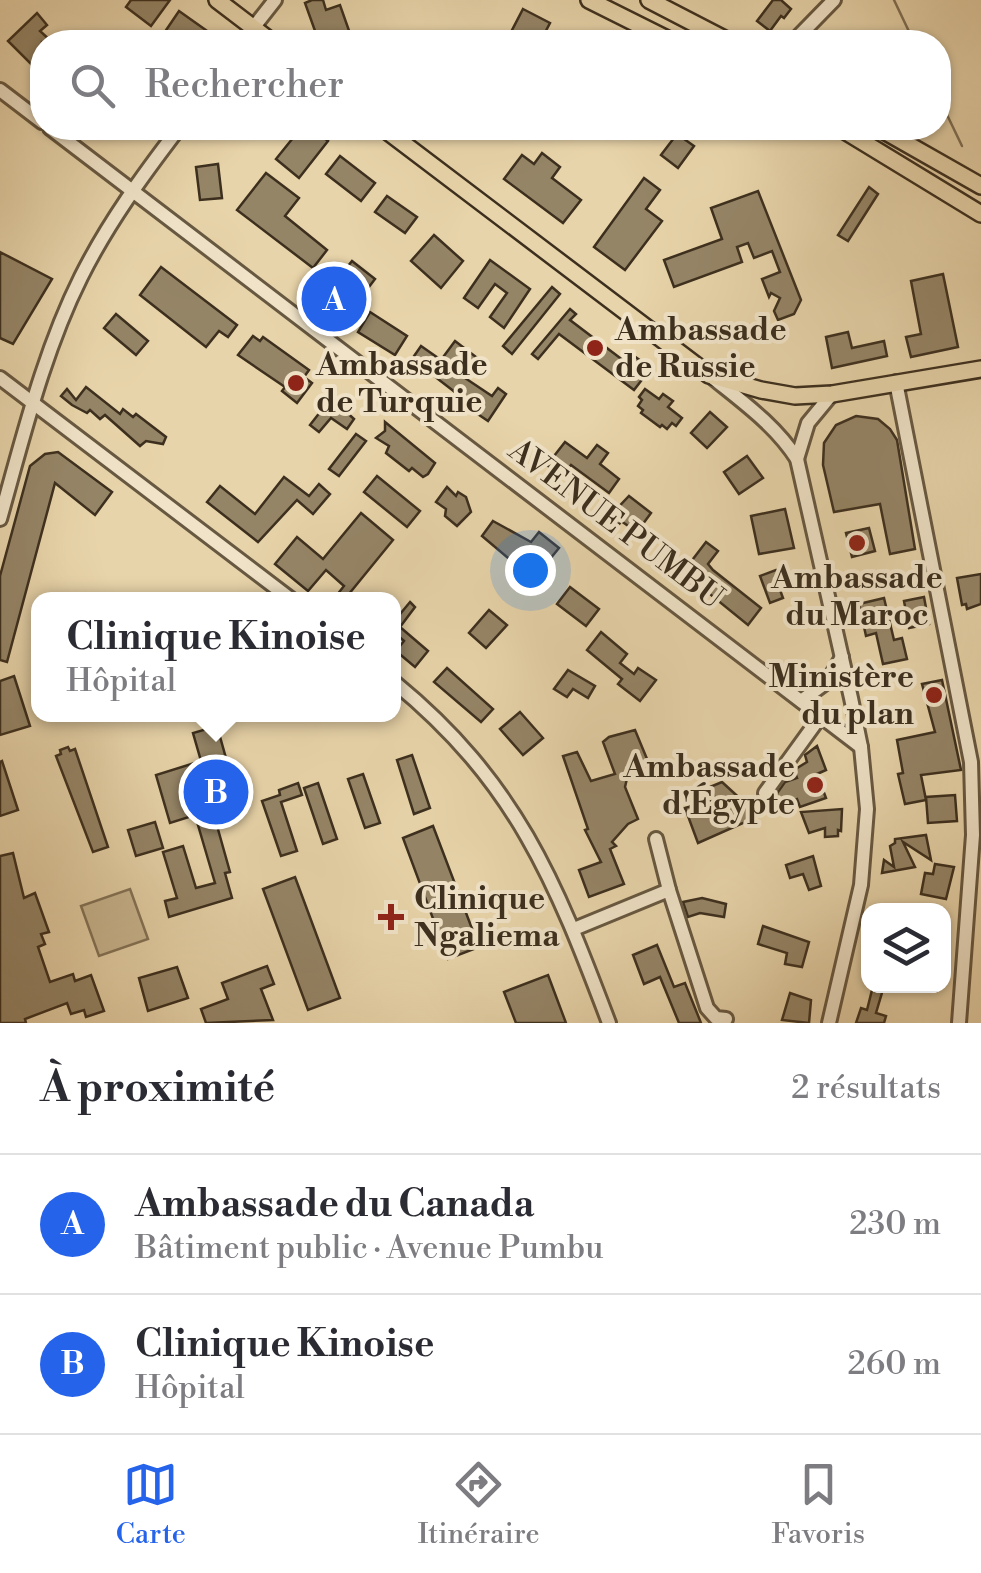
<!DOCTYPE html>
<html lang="fr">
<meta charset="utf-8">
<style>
body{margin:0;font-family:"Libre Bodoni",serif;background:#f7f7f7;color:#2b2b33}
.controls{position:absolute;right:30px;bottom:30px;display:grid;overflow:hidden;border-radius:20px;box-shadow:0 2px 8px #0004}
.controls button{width:90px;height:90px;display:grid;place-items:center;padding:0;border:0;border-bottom:2px solid #e1e1e2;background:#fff;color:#2b2b33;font:50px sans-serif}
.you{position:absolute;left:530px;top:570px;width:35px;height:35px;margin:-25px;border:8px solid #fff;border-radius:50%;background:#1a73e8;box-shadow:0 0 0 15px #1a73e833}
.badge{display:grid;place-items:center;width:65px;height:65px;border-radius:50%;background:#2563eb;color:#fff;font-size:32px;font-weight:700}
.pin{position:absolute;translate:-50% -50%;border:5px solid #fff;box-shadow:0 2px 10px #0006}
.popup{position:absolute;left:31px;top:592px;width:370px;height:130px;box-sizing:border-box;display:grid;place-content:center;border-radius:20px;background:#fff;filter:drop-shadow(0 2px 8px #0005);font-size:32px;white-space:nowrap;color:#7c7c81}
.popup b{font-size:38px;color:#2b2b33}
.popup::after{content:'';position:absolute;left:50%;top:100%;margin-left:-20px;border:20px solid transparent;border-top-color:#fff}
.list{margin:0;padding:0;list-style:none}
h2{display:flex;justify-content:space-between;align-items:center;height:130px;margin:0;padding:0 40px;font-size:42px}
h2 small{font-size:32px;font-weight:400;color:#7c7c81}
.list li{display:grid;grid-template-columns:65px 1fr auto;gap:30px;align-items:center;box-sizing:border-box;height:140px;padding:0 40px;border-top:2px solid #e1e1e2}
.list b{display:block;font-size:38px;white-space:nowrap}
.list p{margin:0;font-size:32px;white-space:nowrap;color:#7c7c81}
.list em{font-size:32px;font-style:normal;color:#7c7c81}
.icon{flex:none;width:55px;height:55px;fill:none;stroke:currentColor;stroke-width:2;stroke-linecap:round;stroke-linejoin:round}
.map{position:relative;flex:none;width:981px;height:1023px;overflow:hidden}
.search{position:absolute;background:#fff;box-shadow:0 2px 8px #0004;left:30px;right:30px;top:30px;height:110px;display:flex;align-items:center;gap:25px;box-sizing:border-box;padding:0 35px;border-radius:40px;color:#7c7c81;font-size:38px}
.sheet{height:410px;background:#fff}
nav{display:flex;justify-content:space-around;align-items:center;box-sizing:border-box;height:140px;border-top:2px solid #e1e1e2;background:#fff;font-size:28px;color:#7c7c81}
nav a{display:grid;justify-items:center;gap:5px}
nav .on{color:#2563eb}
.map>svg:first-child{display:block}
.green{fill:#cbb892;stroke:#847458;stroke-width:2.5}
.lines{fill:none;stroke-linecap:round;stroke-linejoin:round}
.stream{stroke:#807055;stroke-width:2.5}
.building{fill:#958567;stroke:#3c2f1e;stroke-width:2.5}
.minor-casing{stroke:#675841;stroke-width:18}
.major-casing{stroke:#3c2f1e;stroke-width:20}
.minor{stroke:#f0e3c8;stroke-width:12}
.major{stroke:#e8d4aa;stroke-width:15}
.poi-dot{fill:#8f2418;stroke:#f0e3c8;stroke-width:4}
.labels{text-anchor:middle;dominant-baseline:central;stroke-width:8;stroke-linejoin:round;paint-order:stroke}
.poi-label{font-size:32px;font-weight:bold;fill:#3c2f1e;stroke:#f0e3c8;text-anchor:start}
.street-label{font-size:32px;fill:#3c2f1e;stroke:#f0e3c8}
</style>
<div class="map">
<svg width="981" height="1023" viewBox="0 0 981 1023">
<rect width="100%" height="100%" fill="#e8d4aa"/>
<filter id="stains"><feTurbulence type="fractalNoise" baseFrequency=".002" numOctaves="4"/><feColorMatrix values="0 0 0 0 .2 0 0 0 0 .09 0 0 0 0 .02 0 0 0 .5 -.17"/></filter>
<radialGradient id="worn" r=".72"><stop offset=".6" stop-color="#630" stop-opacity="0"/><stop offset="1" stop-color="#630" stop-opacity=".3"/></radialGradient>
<path class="green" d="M130,889L148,939L99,956L81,906Z"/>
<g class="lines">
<g class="stream">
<path d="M894,0L914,42"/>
<path d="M938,96L962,146"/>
</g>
</g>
<g class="building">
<path d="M131,0H170L151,26L126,7Z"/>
<path d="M312,0H323L326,10L340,5L353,42H319L305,3Z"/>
<path d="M773,0H781L791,9L784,18L781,16L770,31L757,21Z"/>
<path d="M523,9L550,23L540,42H527L510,34Z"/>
<path d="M179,11L210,33L203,42H158Z"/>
<path d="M37,13L47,25L40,31L52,42H42V56L33,66L8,41Z"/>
<path d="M301,128H311L328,141L299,178L276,159Z"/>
<path d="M677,134L694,146L678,168L661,155Z"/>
<path d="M542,153L560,167L552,178L581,200L563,223L504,179L522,155L534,164Z"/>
<path d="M340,156L375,183L361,201L326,174Z"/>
<path d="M218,164L222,198L200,200L196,167Z"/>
<path d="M266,173L299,198L285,216L327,250L313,268L237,210Z"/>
<path d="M644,178L660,190L646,209L662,221L625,270L594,247Z"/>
<path d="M869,187L878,194L848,241L838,235Z"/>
<path d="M758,191L801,300L794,314L778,320L774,311L780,298L771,293L769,297L762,279L780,272L772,251L754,258L748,243L737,247L742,262L674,287L664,260L722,239L711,208Z"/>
<path d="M387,196L417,217L405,233L375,212Z"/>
<path d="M434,235L463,261L441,288L411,261Z"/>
<path d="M0,252L52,279L13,344L0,338Z"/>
<path d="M490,260L530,289L504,328L490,317L507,293L495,284L478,308L464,298Z"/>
<path d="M352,261L375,279L346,317L313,294L323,280L332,286Z"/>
<path d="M161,267L237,325L228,337L219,331L206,347L140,295Z"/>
<path d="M943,274L958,347L911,357L906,337L921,334L911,281Z"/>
<path d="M552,287L560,294L512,354L503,346Z"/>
<path d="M570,309L576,314L570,320L628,364L634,356L651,368L634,390L559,334L538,359L532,354Z"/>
<path d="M370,312L407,336L395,355L358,332Z"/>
<path d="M116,314L148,341L136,355L104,328Z"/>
<path d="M848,332L852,348L884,341L887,356L832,368L826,337Z"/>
<path d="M253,336L260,341L263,337L309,370L304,377L312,383L297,403L282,391L285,387L238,355Z"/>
<path d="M455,341L476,357L462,376L492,396L498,388L506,394L488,421L457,400L460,396L412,359L421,346L441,360Z"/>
<path d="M86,387L120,414L123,409L133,417L136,414L166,437L163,444L146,441L140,446L105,415L100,419L90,410L87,413L72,405L61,396L67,389L76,400Z"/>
<path d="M645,389L659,399L663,394L673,401L668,407L682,418L676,426L672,423L667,429L662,425L660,427L641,413L643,410L638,406L642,400L639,397Z"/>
<path d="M331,398L354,419L347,429L331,418L319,432L310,425Z"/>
<path d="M710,412L727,427L707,448L691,433Z"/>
<path d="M856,416L878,419L890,429L897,440L915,549L890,554L880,504L834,512L823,465L824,443L836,425Z"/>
<path d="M385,422L435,463L428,474L423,477L412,468L409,471L386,453L389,446L376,438L385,431Z"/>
<path d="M356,434L366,441L339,476L329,469Z"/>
<path d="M565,442L587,458L597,445L608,453L600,464L619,479L609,493L571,465L562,477L547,465Z"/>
<path d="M58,452L112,492L95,515L55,483L7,662L0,660V576L30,466L45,454Z"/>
<path d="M747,456L763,478L739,494L724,472Z"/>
<path d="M377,476L420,511L407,527L364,492Z"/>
<path d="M284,477L309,496L319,484L330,494L313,514L297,500L258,542L207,502L220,486L255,514Z"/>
<path d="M447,487L456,496L458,492L466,497L471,512L457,526L445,516L446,509L436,502Z"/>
<path d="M629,496L651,513L637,532L621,521L618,526L608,518Z"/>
<path d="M785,509L794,548L759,554L751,516Z"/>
<path d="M361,513L393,540L344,600H333L344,586L326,570L308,591L275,564L297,537L323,559Z"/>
<path d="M493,521L531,542L539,532L559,548L528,586L508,569L514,563L482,536Z"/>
<path d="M869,528L875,551L852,557L846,533Z"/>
<path d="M706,542L718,551L708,564L713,570L761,608L748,625L705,590L703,593L680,576Z"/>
<path d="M776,570H784L787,587L780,590L783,598L770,603L760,576Z"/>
<path d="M981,574V604L967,609L966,604L962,605L957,578Z"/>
<path d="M570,587L599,609L586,626L557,604Z"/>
<path d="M924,597L929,624L909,628L904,601Z"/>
<path d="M884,598L894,640L902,638L907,659L883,664L876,633L866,636L859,604Z"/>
<path d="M410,602L415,607L400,627L428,651L415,667L396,651L404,641L395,633L394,635V617L396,619Z"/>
<path d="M489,610L507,625L486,648L469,633Z"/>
<path d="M601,632L627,654L620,663L634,674L638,668L656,680L640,701L618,684L622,679L587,650Z"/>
<path d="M447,668L493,709L481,722L434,682Z"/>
<path d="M568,670L595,686L588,698L573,689L567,697L554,689Z"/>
<path d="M14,676L30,726L0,735V681Z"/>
<path d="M942,680L961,770L921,775L926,800L905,804L898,774L903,773L897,740L935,732L922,684Z"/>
<path d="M520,712L543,738L523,755L500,729Z"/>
<path d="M217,726L231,776L205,783L230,872L225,873L232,898L169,917L165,901L177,898L163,852L183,846L196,888L215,883L195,815L170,823L156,775L201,761L193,733Z"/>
<path d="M635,730L652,771L647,776L629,770L625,787L638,819L628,824L612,842L616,846L610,849L624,884L589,897L579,870L601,862L585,830L588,829L563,756L577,752L591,781L615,774L603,742L609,737Z"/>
<path d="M817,746L826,770L817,774L826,798L800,807L797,799L776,807L773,799L785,782L797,778L794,770L807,762L805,755Z"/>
<path d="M68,747L70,751L75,749L108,847L93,852L56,756L61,754L60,750Z"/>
<path d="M412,755L430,808L414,814L397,760Z"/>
<path d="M2,761L18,810L0,816V762Z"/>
<path d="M363,774L380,823L365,828L348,779Z"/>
<path d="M722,782L759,816L698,843L685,808L715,798L710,787Z"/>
<path d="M298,783L302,795L281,802L297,851L281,856L262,801L280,795L279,790Z"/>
<path d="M318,783L337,839L323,844L304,788Z"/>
<path d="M955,795L957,821L928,823L926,797Z"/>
<path d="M842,809L841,831L838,830V836L825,837V828L809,833L801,812Z"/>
<path d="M155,822L163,848L136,856L128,830Z"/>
<path d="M433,826L479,947L448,959L403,838Z"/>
<path d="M926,835L931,860L903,842L915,867L882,873L884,860L894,867L890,846L895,843V839Z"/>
<path d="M13,853L24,898L35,893L49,932L41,934L45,944L38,947L50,982L73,974L75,981L91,975L104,1011L86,1017L84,1010L71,1014L67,1003L25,1019L26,1023H0V856Z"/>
<path d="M813,856L821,886L809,890L803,874L790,878L786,865Z"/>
<path d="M935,864L954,867L946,899L921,894L925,873L933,874Z"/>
<path d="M295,877L340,998L308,1010L263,889Z"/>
<path d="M702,898L726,904L724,917L700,913L688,917L683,902Z"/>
<path d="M763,926L809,942L802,967L785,964L787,953L758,944Z"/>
<path d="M657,945L674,987L685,983L701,1023H679L660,977L644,984L633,955Z"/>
<path d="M267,966L274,984L261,989L273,1020L206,1023L201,1009L228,999L222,983Z"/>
<path d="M177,967L188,998L148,1011L139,978Z"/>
<path d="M548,975L566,1023H516L504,992Z"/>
<path d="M873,986H884L876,1013L886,1016L884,1023H856L861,1008L867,1010Z"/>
<path d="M790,993L811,1000L809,1023L782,1020Z"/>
</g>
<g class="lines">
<g class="minor-casing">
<g id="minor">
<path d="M242,42L275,0"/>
<path d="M793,42L834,0"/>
<path d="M0,90L42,122"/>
<path d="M50,128L861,747"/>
<path d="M0,378L292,600"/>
<path d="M713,378C744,403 776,426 797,459L851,698L861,747L867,809L861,885L829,1023"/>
<path d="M896,382L971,762L973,835L959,1023"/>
<path d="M797,459L808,423L832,394"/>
<path d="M0,519C23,438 43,353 81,277C108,223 143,175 179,128"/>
<path d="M394,682C516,782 555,880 609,1023"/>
<path d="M801,701L828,681L842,657"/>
<path d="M765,793L820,717"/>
<path d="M656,839L669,890"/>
<path d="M574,929L669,890L707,1008L716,1018L726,1019"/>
</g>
</g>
<g class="major-casing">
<g id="major">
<path d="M217,0L272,42"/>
<path d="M589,0L673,42"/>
<path d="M649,0L730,42"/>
<path d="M383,128L709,375L761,390L795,396L832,394L981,369"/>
<path d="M840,128L981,214"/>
<path d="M879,128L981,186"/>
</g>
</g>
<use href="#minor" class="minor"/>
<use href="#major" class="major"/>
</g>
<g class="poi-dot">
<circle cx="595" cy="348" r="10"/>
<circle cx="296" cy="383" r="10"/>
<circle cx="857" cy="543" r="10"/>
<circle cx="934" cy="695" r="10"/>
<circle cx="815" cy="785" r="10"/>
<path d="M386 902h10v10h10v10h-10v10h-10v-10h-10v-10h10z"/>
</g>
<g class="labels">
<g class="poi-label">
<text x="615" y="330">Ambassade<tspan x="615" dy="37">de Russie</tspan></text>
<text x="316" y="365">Ambassade<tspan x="316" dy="37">de Turquie</tspan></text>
<text x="857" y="578" text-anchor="middle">Ambassade<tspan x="857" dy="37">du Maroc</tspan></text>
<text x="914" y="677" text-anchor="end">Ministère<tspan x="914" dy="37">du plan</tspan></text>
<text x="795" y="767" text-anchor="end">Ambassade<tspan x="795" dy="37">d'Égypte</tspan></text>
<text x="414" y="899">Clinique<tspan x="414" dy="37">Ngaliema</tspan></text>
</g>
<g class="street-label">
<text transform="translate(616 524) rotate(37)">AVENUE PUMBU</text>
</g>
</g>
<rect width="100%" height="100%" filter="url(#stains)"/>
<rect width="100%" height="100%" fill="url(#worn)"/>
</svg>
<div class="controls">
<button><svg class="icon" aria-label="layers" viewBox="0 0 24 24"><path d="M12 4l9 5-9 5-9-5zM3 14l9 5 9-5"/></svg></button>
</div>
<div class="you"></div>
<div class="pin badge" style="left:334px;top:299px">A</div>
<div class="pin badge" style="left:216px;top:792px">B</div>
<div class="popup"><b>Clinique Kinoise</b>Hôpital</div>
<div class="search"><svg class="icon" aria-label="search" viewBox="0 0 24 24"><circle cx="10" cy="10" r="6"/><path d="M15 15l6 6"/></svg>Rechercher</div>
</div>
<section class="sheet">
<h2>À proximité<small>2 résultats</small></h2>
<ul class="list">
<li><span class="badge">A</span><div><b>Ambassade du Canada</b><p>Bâtiment public · Avenue Pumbu</p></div><em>230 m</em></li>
<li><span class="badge">B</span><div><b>Clinique Kinoise</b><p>Hôpital</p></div><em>260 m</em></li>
</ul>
</section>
<nav>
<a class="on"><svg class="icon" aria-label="map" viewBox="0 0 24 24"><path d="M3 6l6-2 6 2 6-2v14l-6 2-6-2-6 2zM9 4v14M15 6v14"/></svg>Carte</a>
<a><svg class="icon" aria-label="directions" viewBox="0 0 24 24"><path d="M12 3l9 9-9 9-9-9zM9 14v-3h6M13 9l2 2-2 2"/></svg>Itinéraire</a>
<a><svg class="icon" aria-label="saved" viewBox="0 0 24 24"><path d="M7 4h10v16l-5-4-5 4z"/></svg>Favoris</a>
</nav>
